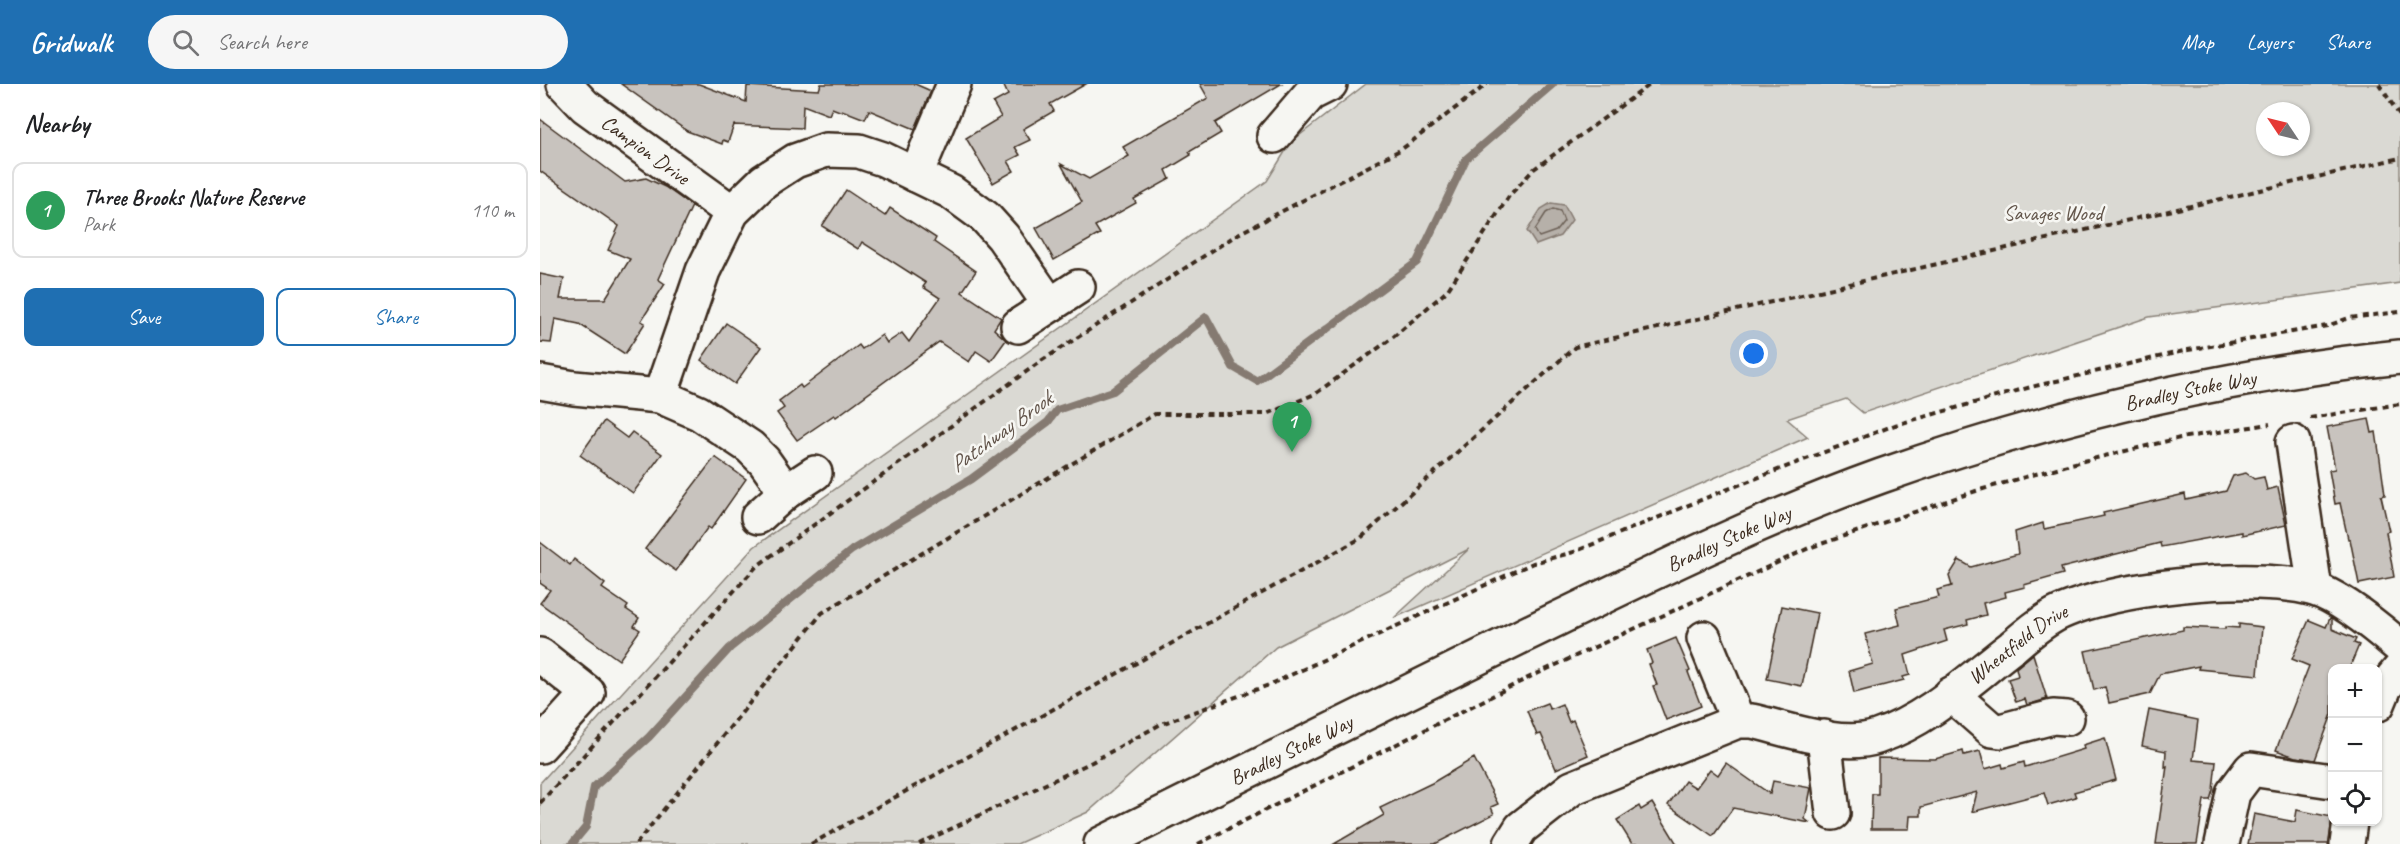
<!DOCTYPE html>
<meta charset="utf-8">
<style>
body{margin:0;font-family:Caveat,sans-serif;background:#f6f6f6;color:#202124}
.controls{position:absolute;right:18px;bottom:18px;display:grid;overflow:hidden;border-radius:12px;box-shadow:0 2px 4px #0004}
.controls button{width:54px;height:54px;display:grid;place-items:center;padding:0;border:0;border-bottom:2px solid #e0e0e0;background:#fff;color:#202124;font:30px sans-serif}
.compass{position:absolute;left:1716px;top:18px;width:54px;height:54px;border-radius:50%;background:#fff;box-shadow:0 2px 4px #0004;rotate:305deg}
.you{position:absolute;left:1214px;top:270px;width:21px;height:21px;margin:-15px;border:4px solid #fff;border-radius:50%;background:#1a73e8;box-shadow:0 0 0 9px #1a73e833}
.badge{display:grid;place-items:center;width:39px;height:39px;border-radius:50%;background:#1f6fb2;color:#fff;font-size:20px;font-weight:700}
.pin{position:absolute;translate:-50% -50px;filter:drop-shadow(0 2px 3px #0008)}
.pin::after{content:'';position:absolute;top:32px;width:21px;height:18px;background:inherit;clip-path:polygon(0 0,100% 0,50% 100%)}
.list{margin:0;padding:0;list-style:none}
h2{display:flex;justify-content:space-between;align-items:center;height:78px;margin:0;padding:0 24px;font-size:26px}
h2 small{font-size:20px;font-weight:400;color:#757577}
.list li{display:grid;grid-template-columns:39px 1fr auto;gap:18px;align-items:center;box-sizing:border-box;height:96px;margin:0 12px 12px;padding:0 12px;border:2px solid #e0e0e0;border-radius:12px}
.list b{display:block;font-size:22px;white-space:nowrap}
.list p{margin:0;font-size:20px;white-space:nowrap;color:#757577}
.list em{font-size:20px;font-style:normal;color:#757577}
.actions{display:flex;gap:12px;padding:18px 24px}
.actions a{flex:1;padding:14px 0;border:2px solid #1f6fb2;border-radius:12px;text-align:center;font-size:21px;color:#1f6fb2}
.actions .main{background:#1f6fb2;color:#fff}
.icon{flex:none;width:33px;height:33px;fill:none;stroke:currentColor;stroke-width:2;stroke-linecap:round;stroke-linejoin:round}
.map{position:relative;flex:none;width:1860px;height:760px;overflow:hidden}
header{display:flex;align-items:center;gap:36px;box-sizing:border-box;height:84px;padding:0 30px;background:#1f6fb2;color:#fff}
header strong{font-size:28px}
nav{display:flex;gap:33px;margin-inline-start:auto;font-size:21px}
.search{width:420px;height:54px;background:#f6f6f6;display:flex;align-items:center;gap:15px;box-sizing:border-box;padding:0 21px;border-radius:33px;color:#757577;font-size:22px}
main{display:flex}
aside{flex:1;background:#fff}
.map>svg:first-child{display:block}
.green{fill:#dad9d3;stroke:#8a8278;stroke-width:1.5;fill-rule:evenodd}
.water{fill:#b6b0a9;stroke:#857a71;stroke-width:1.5}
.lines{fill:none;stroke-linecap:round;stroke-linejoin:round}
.shore{stroke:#6c6056;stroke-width:1.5}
.stream{stroke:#857a71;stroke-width:8}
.building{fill:#c8c3be;stroke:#3b2a1e;stroke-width:1.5}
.minor-casing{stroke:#3b2a1e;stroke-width:38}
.path{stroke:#3b2a1e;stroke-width:4;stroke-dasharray:6 4.5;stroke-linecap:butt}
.minor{stroke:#f6f6f2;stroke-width:33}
.labels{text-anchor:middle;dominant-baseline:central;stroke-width:5;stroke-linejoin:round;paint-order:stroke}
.street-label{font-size:21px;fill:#3b2a1e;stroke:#f6f6f2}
.park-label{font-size:21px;fill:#63564b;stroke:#f6f6f2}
.water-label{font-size:22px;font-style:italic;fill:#605248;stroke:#f6f6f2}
</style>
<header>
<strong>Gridwalk</strong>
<div class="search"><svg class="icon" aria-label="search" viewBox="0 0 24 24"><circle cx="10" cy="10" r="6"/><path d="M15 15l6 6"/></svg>Search here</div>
<nav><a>Map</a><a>Layers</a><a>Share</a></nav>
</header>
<main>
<aside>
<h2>Nearby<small></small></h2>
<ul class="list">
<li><span class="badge" style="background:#2e9e5b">1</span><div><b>Three Brooks Nature Reserve</b><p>Park</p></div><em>110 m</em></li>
</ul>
<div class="actions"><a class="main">Save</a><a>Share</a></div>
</aside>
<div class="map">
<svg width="1860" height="760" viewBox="0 0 1860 760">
<rect width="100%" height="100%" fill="#f6f6f2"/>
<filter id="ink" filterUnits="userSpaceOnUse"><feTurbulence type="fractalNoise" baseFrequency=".0167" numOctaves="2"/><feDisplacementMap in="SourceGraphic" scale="12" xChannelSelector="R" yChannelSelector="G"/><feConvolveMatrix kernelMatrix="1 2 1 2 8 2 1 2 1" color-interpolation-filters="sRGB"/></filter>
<g filter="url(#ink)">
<path class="green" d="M826,0H1860V199L1609,233L1323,329L1306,315L1247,335L1268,353L854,534L929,465L736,563L548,728L477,760H0V699L214,463L727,97L751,58ZM1725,27H1761V63H1725Z"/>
<path class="water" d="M1011,119L1024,121L1032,136L1020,152L996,161L987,147L1001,125Z"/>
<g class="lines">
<path class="shore" d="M1013,125L1020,127L1024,137L1016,147L999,153L995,146L1006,129Z"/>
<path class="stream" d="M32,760L46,743L54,703L109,653L190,564L312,466L431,395L508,338L517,326L573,307L666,233L693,283L717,297L877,178L926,75L1013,0"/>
</g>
<g class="building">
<path d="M81,0H159L206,18L207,2L279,6L281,0H375L391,7L375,45L329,26L325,35L302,26V28L292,24L289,31L263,21L262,44L194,41L188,58L183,56L182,60L147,47Z"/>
<path d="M463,0H546L510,20L514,27L483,45L490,56L475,63L480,71L468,77L474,87L453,99L426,54L461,33L453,19L468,11Z"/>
<path d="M660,0H741L675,39L681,49L649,68L651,71L626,86L630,95L594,115L596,119L555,142L560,150L514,176L496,144L542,118L521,80L549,95L589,72L583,63L668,14Z"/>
<path d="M0,35L85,98L106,94L125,103L152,122L118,195L125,200L101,237L105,239L85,270L39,240L15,235L11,259L0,258V190L24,195L20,215H65L90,175L68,166L79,142L0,87Z"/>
<path d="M306,106L345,132L350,124L396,154L394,158L436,187L422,208L461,234L454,245L466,256L451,277L436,267L429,278L399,258L296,333L294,331L257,356L237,329L244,324L239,317L260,301L262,304L319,261L322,265L342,251L347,259L362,249L369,258L400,214L383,203L386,199L322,158L318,165L282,142Z"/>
<path d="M186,239L221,263L195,300L161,276Z"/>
<path d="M1829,335L1832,349L1836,348L1840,375L1845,411L1841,412L1849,447L1846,448L1854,493L1819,500L1810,455H1808L1800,419L1795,420L1789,386L1795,385L1787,343Z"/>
<path d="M64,337L87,354L92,348L122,370L93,409L40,371Z"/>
<path d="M175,373L206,395L171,445L168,443L136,487L105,465Z"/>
<path d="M1706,389L1714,395L1724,393L1727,406L1738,403L1746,441L1702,451V448L1621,463L1620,459L1521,484L1523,490L1484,501L1485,503L1465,508L1466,513L1443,519L1446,531L1427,536L1428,540L1404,546L1407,557L1365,571L1370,591L1363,593L1364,596L1314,609L1309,587L1333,580L1325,550L1360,541L1356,524L1399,513L1397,506L1412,502L1409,492L1419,476L1431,483L1478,470L1475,448L1503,439L1504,445L1564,432L1563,429L1645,410L1646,416L1686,407L1693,392Z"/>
<path d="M0,458L30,481L34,475L65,500L62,504L88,522L86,525L99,534L94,542L100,546L79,576L0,519L10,506L0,499Z"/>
<path d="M1242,522L1277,529L1262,602L1227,595Z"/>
<path d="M1790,534L1792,535V545L1816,555L1814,559L1819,561L1809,585H1792V630L1775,676L1755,673L1736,666L1769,582L1752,575L1769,536L1786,543Z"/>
<path d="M1699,540L1722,543L1718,591L1658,585L1659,582L1620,590L1610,610L1569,619L1565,603L1554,606L1545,567L1643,546V543L1685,545V543L1699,544Z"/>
<path d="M1136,554L1150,587L1148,588L1161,622L1126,636L1113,602L1117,601L1109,580L1112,579L1107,566Z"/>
<path d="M1493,570L1507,615L1487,621L1485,615L1476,618L1468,595L1478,592L1476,584Z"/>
<path d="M1007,619L1010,625L1022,620L1029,638L1033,636L1048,671L1016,685L1001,650L997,651L987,627Z"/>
<path d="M1609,626L1658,636L1653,676L1676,678L1673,706L1670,716H1664L1657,760H1616L1627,682L1625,683L1626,667L1602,662Z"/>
<path d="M1565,654L1576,696L1534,708L1536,713L1508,721L1504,709L1432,728L1437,708L1381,723V732H1370L1369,745H1331L1332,710H1338V674L1395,675L1423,667L1424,671L1440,667L1445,685L1462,680L1463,684L1484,678L1485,683L1544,665L1543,661Z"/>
<path d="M934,674L958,720L951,723L954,730L895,760H794L844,731L840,724L892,699Z"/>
<path d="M1186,679L1230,710L1233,697L1271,704L1265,735L1270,739L1193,724L1173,752L1128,721L1145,697L1156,704L1170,685L1178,691Z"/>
<path d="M1112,719L1137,760H1092L1077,736L1099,722L1101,726Z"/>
<path d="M1757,726L1792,733L1789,760H1708L1714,730L1755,738Z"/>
</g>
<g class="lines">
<g class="minor-casing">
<g id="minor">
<path id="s1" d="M24,0L45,22L192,128"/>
<path d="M734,52L770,10L790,0"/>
<path d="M376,91L414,0"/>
<path d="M478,242L538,203"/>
<path d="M0,298L34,304L120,312L159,329L210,363L224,377L246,408"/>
<path d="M120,312L163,187L192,128L224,97L255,77L286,66L319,67L343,75L411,108L445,133L463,153L510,221"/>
<path d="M1753,358L1775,505"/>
<path d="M218,433L246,408L275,389"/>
<path d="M1164,554L1198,637"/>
<path d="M0,571L48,609L0,662"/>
<path d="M1411,610L1452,646L1460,647L1513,633L1527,634"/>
<path d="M1838,620L1845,603L1860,585"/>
<path d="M1284,653L1293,729"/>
<path id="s2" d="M561,760C701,690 842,621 982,552C1100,495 1218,436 1341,392C1509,333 1683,291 1860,273"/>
<path id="s3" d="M971,760L981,744L1032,704L1198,637H1212C1248,645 1301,665 1337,653C1388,636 1430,595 1472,563C1485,552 1500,539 1515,531C1569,503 1716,488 1774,505C1800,513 1839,545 1860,563"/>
<path d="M1682,760L1693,709L1711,685L1792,697"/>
<path d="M1807,760L1810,738"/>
</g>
</g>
<g class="path">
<path d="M1839,0L1860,32"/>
<path d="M1770,334L1860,320"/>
<path d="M0,719L217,482L501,277L698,150L862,65L947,0"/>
<path d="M96,760L282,529L615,330H727L775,310L851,255L907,207L969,112L994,85L1111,0"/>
<path d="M271,760L821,454L1035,263L1860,74"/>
<path d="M379,760L552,678L621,640L729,601L993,479L1034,468L1178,409L1355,341L1491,303L1648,266L1787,242L1809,234L1860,228"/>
<path d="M658,760L990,593L1269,464L1436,407L1531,380L1640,354L1730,340"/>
</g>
<use href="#minor" class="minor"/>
</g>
</g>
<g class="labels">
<g class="street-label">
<text stroke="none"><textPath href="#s1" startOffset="105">Campion Drive</textPath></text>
<text stroke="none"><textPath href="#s2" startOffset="1184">Bradley Stoke Way</textPath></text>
<text stroke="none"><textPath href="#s2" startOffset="698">Bradley Stoke Way</textPath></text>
<text stroke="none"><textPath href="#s3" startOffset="574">Wheatfield Drive</textPath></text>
<text stroke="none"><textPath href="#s2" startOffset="212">Bradley Stoke Way</textPath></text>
</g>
<g class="park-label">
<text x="1513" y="129">Savages Wood</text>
</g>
<g class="water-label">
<text transform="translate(461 348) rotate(-36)">Patchway Brook</text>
</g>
</g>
</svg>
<div class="controls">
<button>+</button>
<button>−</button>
<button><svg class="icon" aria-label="locate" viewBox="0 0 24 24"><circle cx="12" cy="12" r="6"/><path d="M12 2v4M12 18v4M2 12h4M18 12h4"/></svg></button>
</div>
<svg class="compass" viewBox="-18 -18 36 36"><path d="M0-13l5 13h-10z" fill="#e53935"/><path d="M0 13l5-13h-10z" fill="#757577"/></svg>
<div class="you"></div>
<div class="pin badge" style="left:752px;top:368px;background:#2e9e5b">1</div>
</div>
</main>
